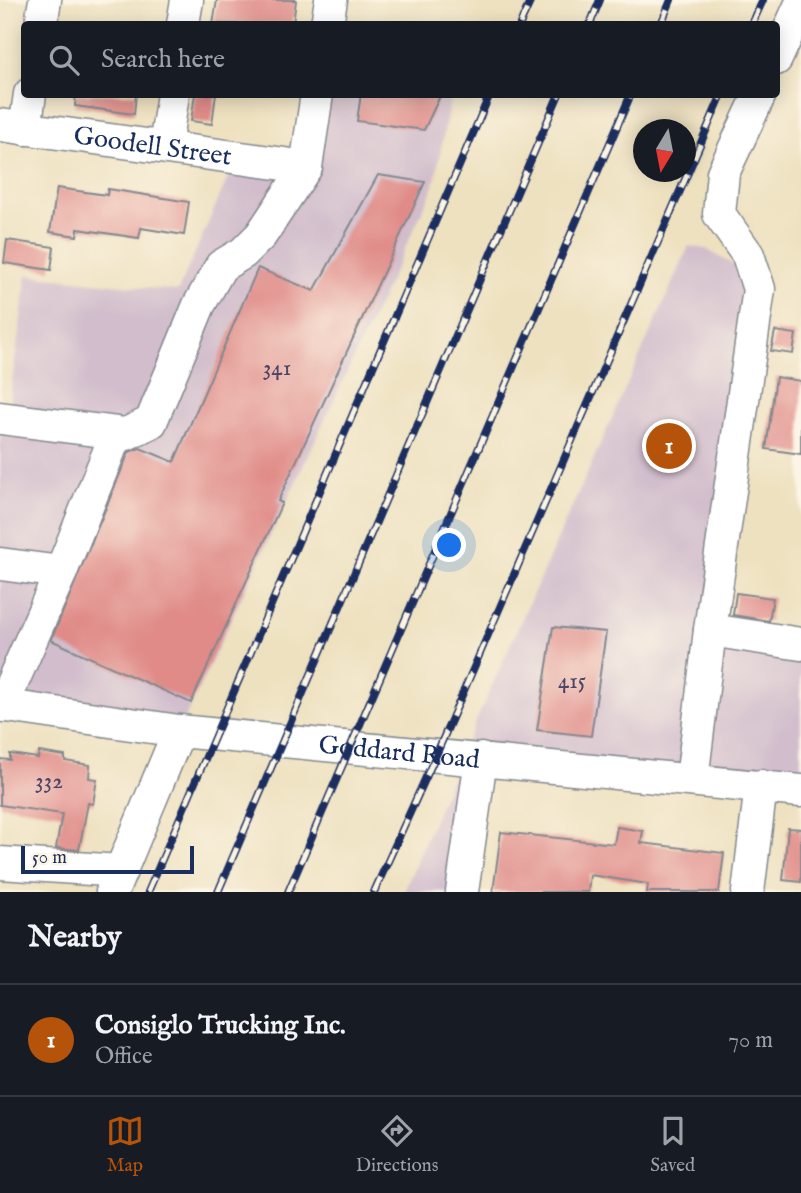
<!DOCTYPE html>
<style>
body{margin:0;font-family:"IM FELL English",serif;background:#20242c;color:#f1f3f6}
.compass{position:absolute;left:633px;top:119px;width:63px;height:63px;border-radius:50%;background:#171b24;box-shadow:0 4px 18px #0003;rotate:190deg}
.scale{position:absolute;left:21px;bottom:18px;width:173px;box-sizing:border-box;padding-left:7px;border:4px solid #1b2f5e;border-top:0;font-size:19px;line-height:24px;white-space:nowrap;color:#1b2f5e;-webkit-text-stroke:5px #fcf5e5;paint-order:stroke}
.you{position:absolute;left:450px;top:546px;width:24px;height:24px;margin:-18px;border:5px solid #fff;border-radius:50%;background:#1a73e8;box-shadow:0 0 0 10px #1a73e833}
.badge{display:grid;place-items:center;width:46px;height:46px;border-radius:50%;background:#b45309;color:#fff;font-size:23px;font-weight:700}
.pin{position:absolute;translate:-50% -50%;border:4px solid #fff;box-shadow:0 2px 7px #0006}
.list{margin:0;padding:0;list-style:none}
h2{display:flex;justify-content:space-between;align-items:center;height:91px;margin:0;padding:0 28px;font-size:30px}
h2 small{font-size:23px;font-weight:400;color:#9ea1a6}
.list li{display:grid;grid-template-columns:46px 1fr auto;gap:21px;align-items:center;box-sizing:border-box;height:112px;padding:0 28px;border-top:2px solid #363941}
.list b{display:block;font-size:26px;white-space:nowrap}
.list p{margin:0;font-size:23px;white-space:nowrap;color:#9ea1a6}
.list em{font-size:23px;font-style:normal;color:#9ea1a6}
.icon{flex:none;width:38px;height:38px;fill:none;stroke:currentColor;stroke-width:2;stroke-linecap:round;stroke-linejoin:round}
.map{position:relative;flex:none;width:801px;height:892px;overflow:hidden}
.search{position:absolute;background:#171b24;box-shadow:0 4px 18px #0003;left:21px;right:21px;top:21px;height:77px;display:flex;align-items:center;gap:18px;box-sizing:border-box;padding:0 24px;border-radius:7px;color:#9ea1a6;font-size:26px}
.sheet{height:203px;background:#171b24}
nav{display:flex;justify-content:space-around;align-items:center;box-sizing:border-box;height:98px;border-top:2px solid #363941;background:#171b24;font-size:19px;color:#9ea1a6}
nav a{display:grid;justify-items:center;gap:4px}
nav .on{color:#b45309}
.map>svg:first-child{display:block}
.industrial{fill:#d1bdcc}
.building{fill:#e08b88}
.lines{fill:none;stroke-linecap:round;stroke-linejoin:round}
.minor-casing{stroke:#84888f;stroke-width:35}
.minor{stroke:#fff;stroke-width:32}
.rail-casing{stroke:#1b2f5e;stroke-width:8}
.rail{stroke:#fcf5e5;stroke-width:5;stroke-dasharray:16;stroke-linecap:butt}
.labels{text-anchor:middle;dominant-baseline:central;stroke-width:7;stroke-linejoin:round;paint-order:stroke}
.number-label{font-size:23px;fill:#4c4668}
.street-label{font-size:26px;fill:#1b2f5e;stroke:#fcf5e5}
</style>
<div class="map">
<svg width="801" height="892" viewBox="0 0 801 892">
<rect width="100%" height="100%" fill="#fcf5e5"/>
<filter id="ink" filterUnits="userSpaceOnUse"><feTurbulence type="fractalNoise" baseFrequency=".0143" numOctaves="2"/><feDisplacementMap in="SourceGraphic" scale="14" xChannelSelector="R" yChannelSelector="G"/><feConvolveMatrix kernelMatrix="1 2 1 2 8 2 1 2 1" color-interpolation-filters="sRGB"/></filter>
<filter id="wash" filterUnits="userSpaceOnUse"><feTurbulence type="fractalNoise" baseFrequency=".00686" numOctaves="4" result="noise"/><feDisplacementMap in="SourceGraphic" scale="28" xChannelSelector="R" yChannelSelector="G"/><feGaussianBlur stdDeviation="1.57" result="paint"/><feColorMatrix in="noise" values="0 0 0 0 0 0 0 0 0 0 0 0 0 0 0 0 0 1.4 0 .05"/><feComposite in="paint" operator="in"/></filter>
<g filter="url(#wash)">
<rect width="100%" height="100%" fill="#eee1c0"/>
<g class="industrial">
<path d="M317,95H451L434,186L179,731L0,705V418H7L27,275L178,291L237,157L306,167Z"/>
<path d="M689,246L706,249L741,269L759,289L710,630L801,644V791L482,759L462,892H404L460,757Z"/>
</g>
<g id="blocks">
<g class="building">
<path d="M217,0H296L293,24H213Z"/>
<path d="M76,94H136L134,114L75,106Z"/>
<path d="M195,94H216L212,124L191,121Z"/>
<path d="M361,94H441L424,130L357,121Z"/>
<path d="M378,175L425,182L278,501L282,503L191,703L51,640L129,452L140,448L174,462L258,268L314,291Z"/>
<path d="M57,188L107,195L108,189L189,202L184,235L141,228L139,238L78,229L77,236L50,232Z"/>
<path d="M7,240L54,247L51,270L4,263Z"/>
<path d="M775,331L796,334L793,354L771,351Z"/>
<path d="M776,377L801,381V454L766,449Z"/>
<path d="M736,593L773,598L769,621L733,615Z"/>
<path d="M553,627L606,632L591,736L537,730Z"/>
<path d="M39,752L65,756V761L90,765L89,778L97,779L93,804L88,803L79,850L56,848L62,814L0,805V759L10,760V754L38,758Z"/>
<path d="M617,827L643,831L641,843L724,853L719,892H647L648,884L590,875L588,892H493L501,832L614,844Z"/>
<path d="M788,828L801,829V882L783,880Z"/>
</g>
</g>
</g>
<g filter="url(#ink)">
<use href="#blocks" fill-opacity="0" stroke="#84888f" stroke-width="2"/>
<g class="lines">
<g class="minor-casing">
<g id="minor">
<path d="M41,24L45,0"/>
<path d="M183,24L187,0"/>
<path d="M327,24L331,0"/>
<path d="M776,59L801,4"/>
<path d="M760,94L723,173L719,214L748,255L759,289L710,630L801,644"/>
<path id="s1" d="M0,125L306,167"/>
<path d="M25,129L30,94"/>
<path d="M165,147L173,94"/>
<path d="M0,418L126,434L151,422L199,305L221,266L243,253L261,235L306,167L317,94"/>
<path d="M0,564L61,572"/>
<path id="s2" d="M0,705L179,731L801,791"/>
<path d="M2,706L61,572L116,434"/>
<path d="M692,780L710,630"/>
<path d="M0,863L121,871"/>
<path d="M112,892L179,731"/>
<path d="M462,892L481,759"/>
<path d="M748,892L761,786"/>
</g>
</g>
<use href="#minor" class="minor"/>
<g class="rail-casing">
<g id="rail">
<path d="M520,24L531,0"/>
<path d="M590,24L600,0"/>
<path d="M661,24L671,0"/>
<path d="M752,24L763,0"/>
<path d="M148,892L490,94"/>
<path d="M218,892L559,94"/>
<path d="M288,892L631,94"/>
<path d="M374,892L436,755L722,94"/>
</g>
</g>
<use href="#rail" class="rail"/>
</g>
</g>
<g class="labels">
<g class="number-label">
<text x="277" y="368">341</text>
<text x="572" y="681">415</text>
<text x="49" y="781">332</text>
</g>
<g class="street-label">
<text stroke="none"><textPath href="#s1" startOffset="154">Goodell Street</textPath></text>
<text stroke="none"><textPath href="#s2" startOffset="402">Goddard Road</textPath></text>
</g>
</g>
</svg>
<svg class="compass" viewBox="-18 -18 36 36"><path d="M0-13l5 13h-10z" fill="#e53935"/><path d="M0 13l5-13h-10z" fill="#9ea1a6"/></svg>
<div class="scale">50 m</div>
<div class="you"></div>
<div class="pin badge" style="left:669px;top:446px">1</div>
<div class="search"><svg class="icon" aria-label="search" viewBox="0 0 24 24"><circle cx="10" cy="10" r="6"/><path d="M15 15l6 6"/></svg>Search here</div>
</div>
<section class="sheet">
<h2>Nearby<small></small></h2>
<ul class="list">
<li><span class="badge">1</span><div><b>Consiglo Trucking Inc.</b><p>Office</p></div><em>70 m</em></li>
</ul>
</section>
<nav>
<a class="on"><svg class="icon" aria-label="map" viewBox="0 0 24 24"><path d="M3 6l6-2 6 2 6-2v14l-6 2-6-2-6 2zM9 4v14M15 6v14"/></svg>Map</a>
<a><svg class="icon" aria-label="directions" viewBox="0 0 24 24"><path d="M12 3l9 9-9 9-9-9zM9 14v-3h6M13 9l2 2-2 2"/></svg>Directions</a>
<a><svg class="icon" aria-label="saved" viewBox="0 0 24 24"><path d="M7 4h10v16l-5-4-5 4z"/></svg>Saved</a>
</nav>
